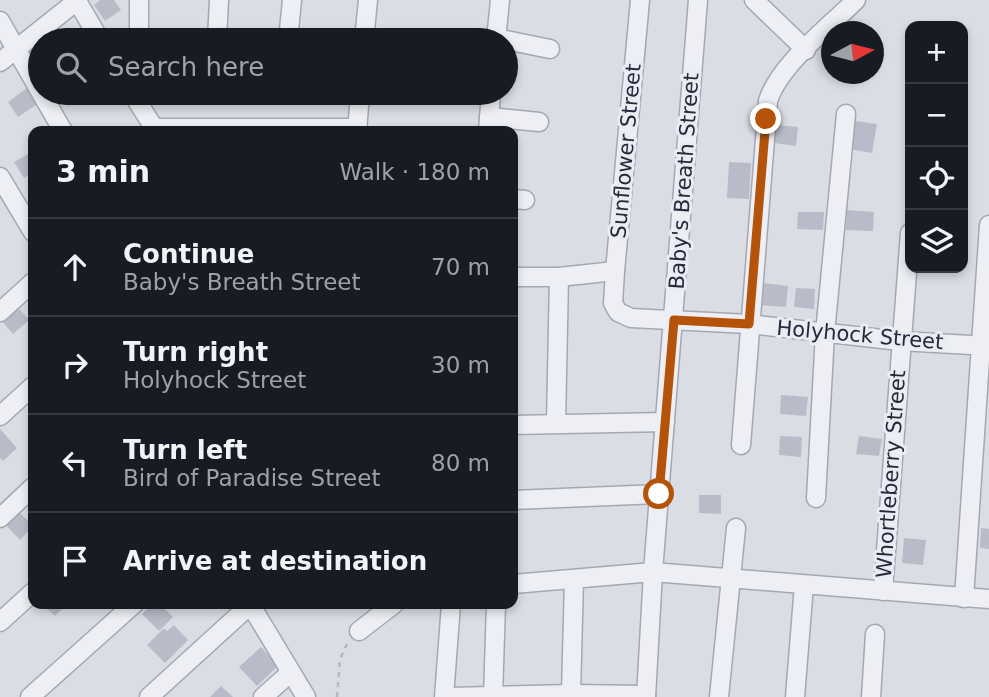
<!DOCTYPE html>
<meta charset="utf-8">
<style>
body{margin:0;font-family:"DejaVu Sans",sans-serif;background:#242831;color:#f1f3f6}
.controls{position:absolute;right:21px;top:21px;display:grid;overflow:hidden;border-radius:14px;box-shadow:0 4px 10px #0003}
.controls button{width:63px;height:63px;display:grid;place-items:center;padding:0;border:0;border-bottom:2px solid #363941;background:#171b24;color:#f1f3f6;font:35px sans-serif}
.compass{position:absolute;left:821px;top:21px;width:63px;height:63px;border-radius:50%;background:#171b24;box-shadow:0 4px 10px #0003;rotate:83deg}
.stop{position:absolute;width:21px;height:21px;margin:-16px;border:5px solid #b45309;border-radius:50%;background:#fff}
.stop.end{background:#b45309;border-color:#fff;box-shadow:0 2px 7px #0008}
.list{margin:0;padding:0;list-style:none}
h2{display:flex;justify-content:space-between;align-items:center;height:91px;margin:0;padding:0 28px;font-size:30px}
h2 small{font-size:23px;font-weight:400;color:#9ea1a6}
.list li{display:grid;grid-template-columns:46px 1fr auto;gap:21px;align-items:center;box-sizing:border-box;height:98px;padding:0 28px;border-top:2px solid #363941}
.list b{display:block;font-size:26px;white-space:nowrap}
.list p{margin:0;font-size:23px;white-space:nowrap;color:#9ea1a6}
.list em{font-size:23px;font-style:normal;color:#9ea1a6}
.icon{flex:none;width:38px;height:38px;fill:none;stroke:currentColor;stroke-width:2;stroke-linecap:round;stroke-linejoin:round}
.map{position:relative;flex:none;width:989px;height:697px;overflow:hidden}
.search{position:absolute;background:#171b24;box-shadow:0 4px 10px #0003;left:28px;top:28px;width:490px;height:77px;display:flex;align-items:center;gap:18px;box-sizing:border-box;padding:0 24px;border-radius:38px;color:#9ea1a6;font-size:26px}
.panel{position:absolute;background:#171b24;box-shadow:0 4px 10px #0003;left:28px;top:126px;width:490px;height:483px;border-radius:14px}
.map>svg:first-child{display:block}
.building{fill:#b9bbc8}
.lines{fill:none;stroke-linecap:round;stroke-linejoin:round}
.minor-casing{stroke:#a5a7b2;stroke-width:21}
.path{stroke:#b6b8c0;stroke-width:2.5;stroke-dasharray:5 5;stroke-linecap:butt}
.minor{stroke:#eeeff4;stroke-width:18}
.route{stroke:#b45309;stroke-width:9}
.labels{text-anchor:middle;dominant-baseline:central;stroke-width:6;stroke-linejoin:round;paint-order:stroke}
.street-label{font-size:21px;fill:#26293b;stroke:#eaecf3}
</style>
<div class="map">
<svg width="989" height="697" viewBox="0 0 989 697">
<rect width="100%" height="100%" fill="#dbdde5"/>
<g class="building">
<path d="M100,0H114L121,10L105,21L94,5Z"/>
<path d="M28,87L39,103L18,117L8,102Z"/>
<path d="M855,121L877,124L872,153L850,149Z"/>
<path d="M775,125L798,127L796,146L774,143Z"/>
<path d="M33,151V172L24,178L14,162Z"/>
<path d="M729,162L751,163L749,199L727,198Z"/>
<path d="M847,210L874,212L873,231L846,230Z"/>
<path d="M798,212H824L823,230L797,229Z"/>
<path d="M761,283L788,286L786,307L759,305Z"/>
<path d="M796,288L815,289L814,309L794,307Z"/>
<path d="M16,305L29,320L13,334L0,319Z"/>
<path d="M781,395L808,397L806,416L780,414Z"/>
<path d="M0,429L17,448L3,461L0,458Z"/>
<path d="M780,436L802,437L801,457L779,455Z"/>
<path d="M859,436L882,439L879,456L856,454Z"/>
<path d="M699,495H721V514L699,513Z"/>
<path d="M16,509L33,526L20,540L3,522Z"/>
<path d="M981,528L989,529V549L980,548Z"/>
<path d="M904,538L926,540L923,565L902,563Z"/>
<path d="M42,604H67L55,616Z"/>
<path d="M153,604H160L173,617L159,631L142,614Z"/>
<path d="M174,625L188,640L165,663L147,645L164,628L167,631Z"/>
<path d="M261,647L278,666L257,686L239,667Z"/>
<path d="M221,686L233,697H210Z"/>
</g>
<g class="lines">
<g class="minor-casing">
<g id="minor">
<path d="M640,0L615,271L613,303L618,312L631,318L749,324L900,341L989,346"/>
<path d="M754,0L806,50"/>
<path d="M77,1L100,40"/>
<path d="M0,21L40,91"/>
<path d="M139,40V0"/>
<path d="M217,40L219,0"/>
<path d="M288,40L292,0"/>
<path d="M364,40L368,0"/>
<path d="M496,40L500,0"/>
<path d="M506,40L550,49"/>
<path d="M0,62L78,0"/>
<path d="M41,93L63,131"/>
<path d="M132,93L156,131"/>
<path d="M489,117L539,122"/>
<path d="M154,128H358"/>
<path d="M357,131L360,93"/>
<path d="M488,131L491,93"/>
<path d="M0,177L33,232"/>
<path d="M513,199L525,200"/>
<path d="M513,277H559L615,271"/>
<path d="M0,312L33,282"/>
<path d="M0,416L33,386"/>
<path d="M556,423L559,277"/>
<path d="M513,425L665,422"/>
<path d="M741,445L768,101C779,65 829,27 856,0"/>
<path d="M816,498L825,333L846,114"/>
<path d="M513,500L659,494"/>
<path d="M0,518L33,487"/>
<path d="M513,584L653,572L989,599"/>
<path d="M883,591L910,233"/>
<path d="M964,598L989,225"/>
<path d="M250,604L306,697"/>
<path d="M0,622L33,592"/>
<path d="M359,631L394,604"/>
<path d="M571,694L574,579"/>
<path d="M30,697L134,604"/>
<path d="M149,697L250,605"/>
<path d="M263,697L291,672"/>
<path d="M444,697L451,604"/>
<path d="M451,697L571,694L646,695"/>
<path d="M493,697L496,604"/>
<path d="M646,697L653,572L698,0"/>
<path d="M719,697L736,528"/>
<path d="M795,697L804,585"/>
<path d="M871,697L875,634"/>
</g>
</g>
<path class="path" d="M337,697L340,659L347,644"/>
<use href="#minor" class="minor"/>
</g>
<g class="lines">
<path class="route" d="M659,494L674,320L749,324L766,119"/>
</g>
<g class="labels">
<g class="street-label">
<text transform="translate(626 151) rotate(-85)">Sunflower Street</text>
<text transform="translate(684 181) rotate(-86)">Baby's Breath Street</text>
<text transform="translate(860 335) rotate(5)">Holyhock Street</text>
<text transform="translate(891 474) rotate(-86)">Whortleberry Street</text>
</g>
</g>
</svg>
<div class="controls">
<button>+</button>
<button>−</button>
<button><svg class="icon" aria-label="locate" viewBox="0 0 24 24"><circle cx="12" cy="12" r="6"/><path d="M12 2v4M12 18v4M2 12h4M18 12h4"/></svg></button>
<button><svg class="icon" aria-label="layers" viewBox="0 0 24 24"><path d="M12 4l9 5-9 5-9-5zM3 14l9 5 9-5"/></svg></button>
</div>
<svg class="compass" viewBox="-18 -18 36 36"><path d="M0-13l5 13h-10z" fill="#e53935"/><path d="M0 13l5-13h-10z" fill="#9ea1a6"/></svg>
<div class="stop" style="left:659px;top:494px"></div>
<div class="stop end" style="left:766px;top:119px"></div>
<div class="search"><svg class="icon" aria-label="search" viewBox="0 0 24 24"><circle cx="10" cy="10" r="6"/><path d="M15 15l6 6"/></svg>Search here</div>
<section class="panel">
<h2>3 min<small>Walk · 180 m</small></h2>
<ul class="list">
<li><svg class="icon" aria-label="ahead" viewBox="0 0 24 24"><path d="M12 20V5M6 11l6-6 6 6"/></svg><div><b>Continue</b><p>Baby's Breath Street</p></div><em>70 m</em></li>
<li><svg class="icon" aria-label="right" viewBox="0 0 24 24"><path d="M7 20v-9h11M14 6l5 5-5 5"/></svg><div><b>Turn right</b><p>Holyhock Street</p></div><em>30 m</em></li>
<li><svg class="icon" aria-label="left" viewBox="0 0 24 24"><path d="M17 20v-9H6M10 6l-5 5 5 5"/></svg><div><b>Turn left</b><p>Bird of Paradise Street</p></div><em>80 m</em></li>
<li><svg class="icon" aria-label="arrive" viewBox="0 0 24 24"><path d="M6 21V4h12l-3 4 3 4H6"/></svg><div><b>Arrive at destination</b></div></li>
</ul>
</section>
</div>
